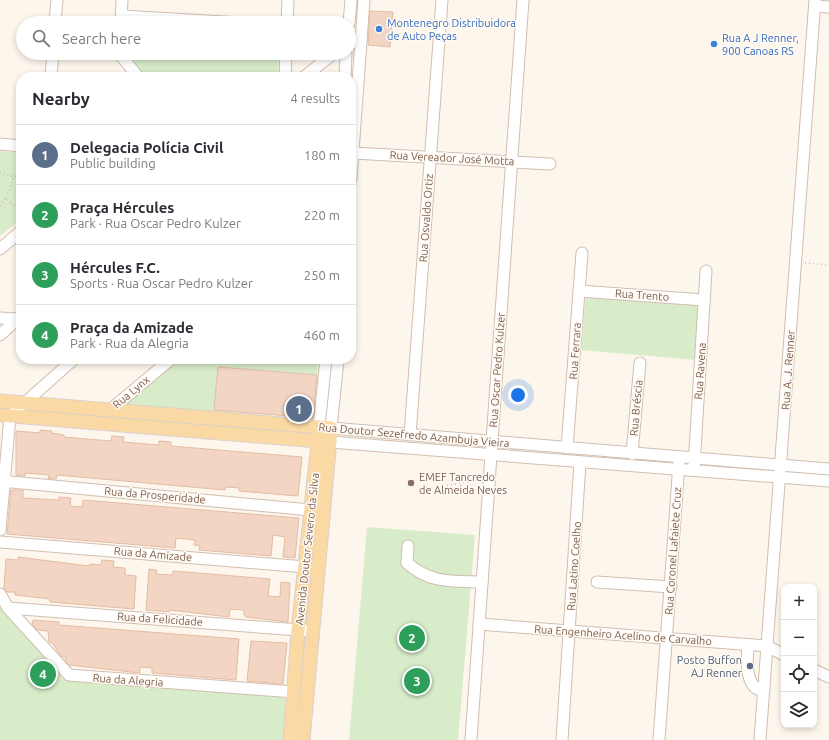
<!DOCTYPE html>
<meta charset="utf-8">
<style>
body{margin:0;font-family:Ubuntu,sans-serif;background:#f2f2f3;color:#2b2b33}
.controls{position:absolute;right:12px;bottom:12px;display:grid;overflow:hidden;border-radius:8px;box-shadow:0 2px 6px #0003}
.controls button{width:36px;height:36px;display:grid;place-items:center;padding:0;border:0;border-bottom:1px solid #e1e1e2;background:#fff;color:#2b2b33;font:20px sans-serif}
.you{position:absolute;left:518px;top:395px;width:14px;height:14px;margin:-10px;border:3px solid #fff;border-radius:50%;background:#1a73e8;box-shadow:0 0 0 6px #1a73e833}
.badge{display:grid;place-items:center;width:26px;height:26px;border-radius:50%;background:#111827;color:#fff;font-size:13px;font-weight:700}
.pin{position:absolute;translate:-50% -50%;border:2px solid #fff;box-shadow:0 1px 4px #0006}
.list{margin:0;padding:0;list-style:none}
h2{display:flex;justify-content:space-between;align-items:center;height:52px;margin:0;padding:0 16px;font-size:17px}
h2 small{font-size:13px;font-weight:400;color:#7c7c81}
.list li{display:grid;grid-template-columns:26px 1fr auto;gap:12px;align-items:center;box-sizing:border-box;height:60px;padding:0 16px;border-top:1px solid #e1e1e2}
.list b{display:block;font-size:15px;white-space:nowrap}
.list p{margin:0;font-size:13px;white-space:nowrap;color:#7c7c81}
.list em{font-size:13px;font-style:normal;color:#7c7c81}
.icon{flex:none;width:22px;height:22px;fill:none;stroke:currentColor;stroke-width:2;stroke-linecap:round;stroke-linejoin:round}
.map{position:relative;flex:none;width:829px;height:740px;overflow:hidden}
.search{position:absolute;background:#fff;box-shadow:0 2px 6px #0003;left:16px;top:16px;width:340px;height:44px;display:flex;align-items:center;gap:10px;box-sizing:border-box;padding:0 14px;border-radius:22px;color:#7c7c81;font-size:15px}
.panel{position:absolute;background:#fff;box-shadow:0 2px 6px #0003;left:16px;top:72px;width:340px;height:292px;border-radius:16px}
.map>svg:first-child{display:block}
.green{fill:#d8ecc9}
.building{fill:#f3d5c3;stroke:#e6bba3}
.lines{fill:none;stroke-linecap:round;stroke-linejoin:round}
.minor-casing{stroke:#d1beb0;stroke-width:13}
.major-casing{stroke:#dad1cd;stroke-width:15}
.path{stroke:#d9b8a5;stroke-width:1.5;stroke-dasharray:1 3;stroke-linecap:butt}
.minor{stroke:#fff;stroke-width:11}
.major{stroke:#fbd9a5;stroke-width:13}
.shop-dot{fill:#3f7fe0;stroke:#fffaf3;stroke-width:1.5}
.education-dot{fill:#8d6e63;stroke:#fffaf3;stroke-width:1.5}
.service-dot{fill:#5c6f8a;stroke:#fffaf3;stroke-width:1.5}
.labels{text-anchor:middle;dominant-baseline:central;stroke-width:3;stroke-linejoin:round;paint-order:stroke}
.shop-label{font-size:11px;fill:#366cbe;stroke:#fffaf3;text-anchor:start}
.street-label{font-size:11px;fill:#7a5c4d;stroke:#fffaf3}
.education-label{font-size:11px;fill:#785e54;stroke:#fffaf3;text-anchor:start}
.service-label{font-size:11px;fill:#4e5e75;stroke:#fffaf3;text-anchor:end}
</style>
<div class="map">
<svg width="829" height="740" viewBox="0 0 829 740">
<rect width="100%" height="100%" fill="#fdf6ec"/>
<g class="green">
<path d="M124,53H279L278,77H144Z"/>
<path d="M0,151L21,153V219L0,236Z"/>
<path d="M586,294L699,303L696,360L581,350Z"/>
<path d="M175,359H318L317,375L218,367L214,413L119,407Z"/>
<path d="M367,527L475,535L458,740H349Z"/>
<path d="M0,604L63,679L289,698L285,740H0Z"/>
</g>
<g class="building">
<path d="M370,11L393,12L390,47L368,45Z"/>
<path d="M218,367L317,375L313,418L214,410Z"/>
<path d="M40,430L52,431V433L64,435V437L111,441L112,436L124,437L123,442L159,445V441L171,442V446L302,457L298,496L239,491V488L226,487L225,490L57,475L56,479L48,478L49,475L25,473V476L16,475V431L40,433Z"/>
<path d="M11,490H23V498L59,500V497L71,498L70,506L82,507L83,500L299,518L295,558L283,557L285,537L273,535L271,556L199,550L200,546L194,545L195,540L176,538L175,548L7,534Z"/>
<path d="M18,557L89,566L90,564L101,565L102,560L114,561L113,567L125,568V575L136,576L134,609L50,602V599L15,595V592H7L4,588L6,559L18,560Z"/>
<path d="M149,569L157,570L156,574L173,575V571L270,579L268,596L280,597L281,582L290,583L288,622L246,617L244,615V610L230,609L229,617L170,610L169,612L146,610Z"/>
<path d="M33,620L59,622V625L239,639L236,680L152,673V668L140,667V673L69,665L65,661L66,657H62L52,643L49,642L48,631L37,630L32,624Z"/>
<path d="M251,641L287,643L283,684L247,681Z"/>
</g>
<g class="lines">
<g class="minor-casing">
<g id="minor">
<path d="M815,6L829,7"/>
<path d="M122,16L241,23"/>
<path d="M121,22L122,0"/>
<path d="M55,23L57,0"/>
<path d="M287,23L288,0"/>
<path d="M349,23L351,0"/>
<path d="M349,43L361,42"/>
<path d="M119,53L138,77"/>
<path d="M51,77L53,53"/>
<path d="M285,77L286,53"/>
<path d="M304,77L334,53"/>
<path d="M345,77L346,53"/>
<path d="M0,144L21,146"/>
<path d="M353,153L550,164"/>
<path d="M351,179L364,0"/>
<path d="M0,249L21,231"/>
<path d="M579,291L704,300"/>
<path d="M0,318L18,319"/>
<path d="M0,335L21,316"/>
<path d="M338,359L331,428L829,469"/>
<path d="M110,410L171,359"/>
<path d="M319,427L326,359"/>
<path d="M410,435L442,0"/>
<path d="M330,442L829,481"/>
<path d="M567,448L582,253"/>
<path d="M632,454L640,363"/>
<path d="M694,466L706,271"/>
<path d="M0,481L310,510"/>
<path d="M0,530L10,416L74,359"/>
<path d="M0,542L306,567"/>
<path d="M408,546L407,563C431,584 452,581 482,582"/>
<path d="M597,582L671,587"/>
<path d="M0,594L8,608L69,675L294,692"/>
<path d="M8,608L312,631"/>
<path d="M479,624L767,646L784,655"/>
<path d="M748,645C747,659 744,689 764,691"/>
<path d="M814,670L829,677"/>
<path d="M471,740L523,0"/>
<path d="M562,740L580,463"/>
<path d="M659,740L679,463"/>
<path d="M760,740L815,0"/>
</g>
</g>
<g class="major-casing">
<g id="major">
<path d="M0,401L331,428L303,740"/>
<path d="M0,415L330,442"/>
<path d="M290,740L298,630L319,433"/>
</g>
</g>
<g class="path">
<path d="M0,172L14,177L21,174"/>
<path d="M6,198L14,177"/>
<path d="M0,206L6,198L21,211"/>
<path d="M805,263L829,265"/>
<path d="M443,485C456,485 468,481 480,480"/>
</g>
<use href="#minor" class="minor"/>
<use href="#major" class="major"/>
</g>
<g class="shop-dot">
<circle cx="379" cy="29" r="4"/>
<circle cx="714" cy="44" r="4"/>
</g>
<circle class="education-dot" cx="411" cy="483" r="4"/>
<circle class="service-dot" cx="750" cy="666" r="4"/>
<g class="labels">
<g class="shop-label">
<text x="387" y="23">Montenegro Distribuidora<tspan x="387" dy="13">de Auto Peças</tspan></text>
<text x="722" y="38">Rua A J Renner,<tspan x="722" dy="13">900 Canoas RS</tspan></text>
</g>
<g class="street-label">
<text transform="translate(452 158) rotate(3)">Rua Vereador José Motta</text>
<text transform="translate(426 218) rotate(-86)">Rua Osvaldo Ortiz</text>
<text transform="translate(642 295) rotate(4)">Rua Trento</text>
<text transform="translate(575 351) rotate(-86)">Rua Ferrara</text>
<text transform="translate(497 370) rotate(-86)">Rua Oscar Pedro Kulzer</text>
<text transform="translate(788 370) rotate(-86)">Rua A. J. Renner</text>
<text transform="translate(700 371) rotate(-86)">Rua Ravena</text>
<text transform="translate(131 392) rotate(-40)">Rua Lynx</text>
<text transform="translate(636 408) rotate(-85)">Rua Bréscia</text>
<text transform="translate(414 435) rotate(5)">Rua Doutor Sezefredo Azambuja Vieira</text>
<text transform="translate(155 495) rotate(5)">Rua da Prosperidade</text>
<text transform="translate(307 549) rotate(-84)">Avenida Doutor Severo da Silva</text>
<text transform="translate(673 551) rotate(-86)">Rua Coronel Lafaiete Cruz</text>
<text transform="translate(153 554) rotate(5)">Rua da Amizade</text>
<text transform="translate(574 566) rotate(-86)">Rua Latino Coelho</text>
<text transform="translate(160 619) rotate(4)">Rua da Felicidade</text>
<text transform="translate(623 635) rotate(4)">Rua Engenheiro Acelino de Carvalho</text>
<text transform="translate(128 680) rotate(4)">Rua da Alegria</text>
</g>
<g class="education-label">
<text x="419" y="477">EMEF Tancredo<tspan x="419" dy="13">de Almeida Neves</tspan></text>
</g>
<g class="service-label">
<text x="742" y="660">Posto Buffon<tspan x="742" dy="13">AJ Renner</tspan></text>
</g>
</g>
</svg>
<div class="controls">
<button>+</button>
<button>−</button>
<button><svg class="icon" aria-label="locate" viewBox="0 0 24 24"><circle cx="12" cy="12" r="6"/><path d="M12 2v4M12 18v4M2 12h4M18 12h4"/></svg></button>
<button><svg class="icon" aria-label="layers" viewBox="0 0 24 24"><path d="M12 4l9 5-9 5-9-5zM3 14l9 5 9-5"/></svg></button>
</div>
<div class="you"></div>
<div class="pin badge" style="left:299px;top:409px;background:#5c6f8a">1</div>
<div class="pin badge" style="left:412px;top:638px;background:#2e9e5b">2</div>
<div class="pin badge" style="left:417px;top:681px;background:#2e9e5b">3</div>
<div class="pin badge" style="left:43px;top:674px;background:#2e9e5b">4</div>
<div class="search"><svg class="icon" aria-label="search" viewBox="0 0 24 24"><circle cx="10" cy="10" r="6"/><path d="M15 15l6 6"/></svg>Search here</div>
<section class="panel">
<h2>Nearby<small>4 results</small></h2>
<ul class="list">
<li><span class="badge" style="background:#5c6f8a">1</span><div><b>Delegacia Polícia Civil</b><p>Public building</p></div><em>180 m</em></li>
<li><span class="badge" style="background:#2e9e5b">2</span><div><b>Praça Hércules</b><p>Park · Rua Oscar Pedro Kulzer</p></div><em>220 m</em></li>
<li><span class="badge" style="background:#2e9e5b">3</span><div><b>Hércules F.C.</b><p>Sports · Rua Oscar Pedro Kulzer</p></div><em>250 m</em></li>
<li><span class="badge" style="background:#2e9e5b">4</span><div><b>Praça da Amizade</b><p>Park · Rua da Alegria</p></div><em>460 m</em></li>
</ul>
</section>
</div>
